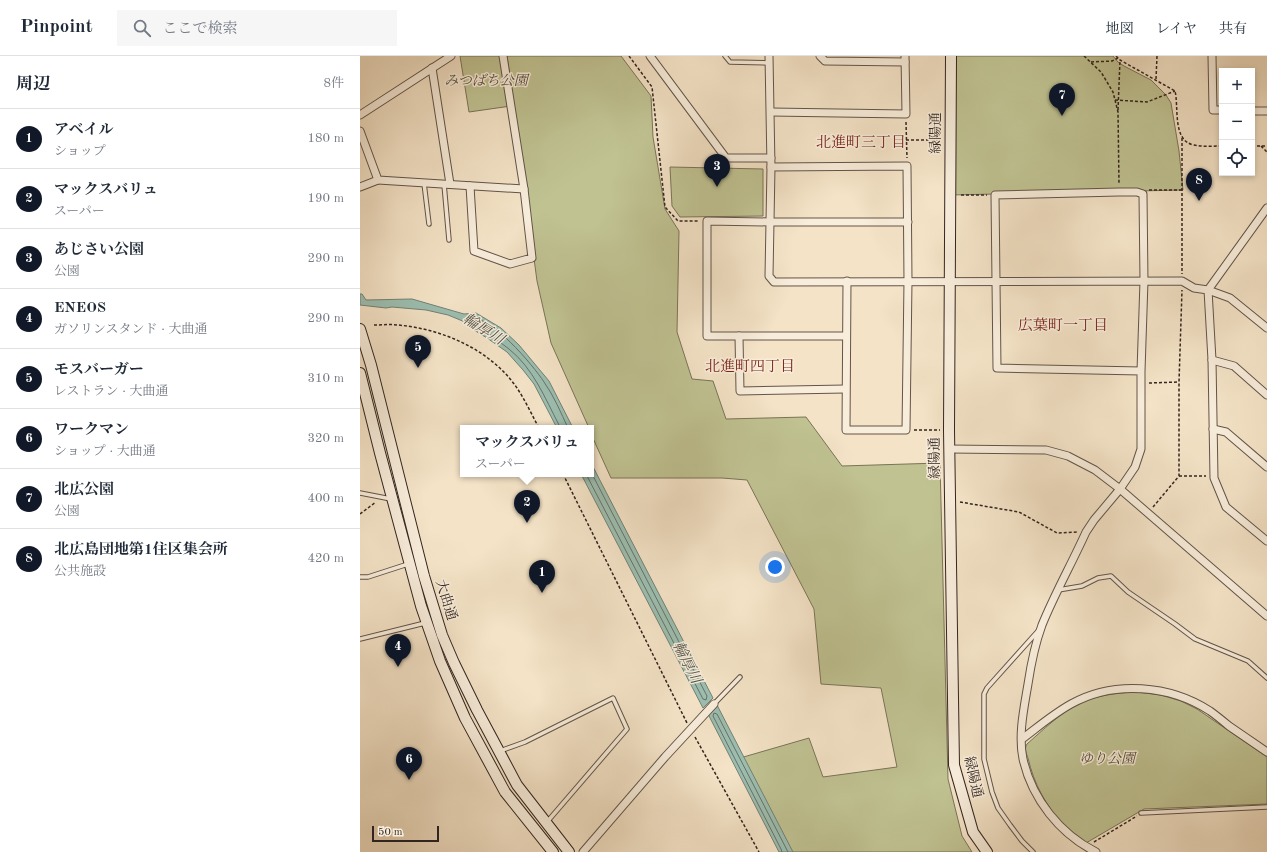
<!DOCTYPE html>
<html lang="ja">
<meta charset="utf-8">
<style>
body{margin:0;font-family:"Old Standard TT","Noto Serif JP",serif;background:#f6f6f7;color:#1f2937}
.controls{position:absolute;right:12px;top:12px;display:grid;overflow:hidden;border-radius:0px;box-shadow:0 2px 6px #0003}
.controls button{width:36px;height:36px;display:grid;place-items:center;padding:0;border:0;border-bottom:1px solid #e0e1e3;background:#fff;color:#1f2937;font:20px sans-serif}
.scale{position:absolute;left:12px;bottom:10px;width:67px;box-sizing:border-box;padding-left:4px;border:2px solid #32251f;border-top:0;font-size:11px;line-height:14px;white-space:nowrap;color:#32251f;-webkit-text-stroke:3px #f8eddb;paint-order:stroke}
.you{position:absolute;left:415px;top:511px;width:14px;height:14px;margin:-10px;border:3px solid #fff;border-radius:50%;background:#1a73e8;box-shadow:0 0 0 6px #1a73e833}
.badge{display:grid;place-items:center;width:26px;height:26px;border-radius:50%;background:#111827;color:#fff;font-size:13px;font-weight:700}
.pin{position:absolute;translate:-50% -33px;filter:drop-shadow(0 1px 2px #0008)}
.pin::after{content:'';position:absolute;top:21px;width:14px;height:12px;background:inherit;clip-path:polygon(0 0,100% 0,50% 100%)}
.popup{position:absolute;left:100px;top:369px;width:134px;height:52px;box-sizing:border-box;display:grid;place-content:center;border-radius:0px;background:#fff;filter:drop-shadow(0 1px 3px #0005);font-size:13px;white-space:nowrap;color:#747a83}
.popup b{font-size:15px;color:#1f2937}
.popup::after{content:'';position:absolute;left:50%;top:100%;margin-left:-8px;border:8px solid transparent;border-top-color:#fff}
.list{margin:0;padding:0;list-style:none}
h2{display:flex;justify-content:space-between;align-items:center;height:52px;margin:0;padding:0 16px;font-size:17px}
h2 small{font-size:13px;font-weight:400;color:#747a83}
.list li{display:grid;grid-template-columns:26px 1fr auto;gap:12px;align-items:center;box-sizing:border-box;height:60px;padding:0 16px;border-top:1px solid #e0e1e3}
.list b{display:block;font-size:15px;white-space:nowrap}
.list p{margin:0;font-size:13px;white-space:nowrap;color:#747a83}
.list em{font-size:13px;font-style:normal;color:#747a83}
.icon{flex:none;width:22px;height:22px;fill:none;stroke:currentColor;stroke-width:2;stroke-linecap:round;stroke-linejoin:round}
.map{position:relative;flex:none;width:907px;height:796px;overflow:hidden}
header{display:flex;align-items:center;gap:24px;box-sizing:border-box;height:56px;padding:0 20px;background:#fff;border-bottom:1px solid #e0e1e3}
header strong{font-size:19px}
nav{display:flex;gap:22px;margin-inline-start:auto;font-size:14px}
.search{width:280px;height:36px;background:#f6f6f7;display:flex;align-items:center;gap:10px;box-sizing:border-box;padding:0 14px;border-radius:0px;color:#747a83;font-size:15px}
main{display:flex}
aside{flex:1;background:#fff}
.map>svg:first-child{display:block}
.green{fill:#c0c292;stroke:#797458}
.water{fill:#9cbeb0;stroke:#728176}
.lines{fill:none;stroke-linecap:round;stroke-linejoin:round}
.shore{stroke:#677268;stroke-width:1}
.lane-casing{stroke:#625449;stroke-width:5.5}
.street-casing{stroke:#625449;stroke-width:9}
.secondary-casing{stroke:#32251f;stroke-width:12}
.path{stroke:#32251f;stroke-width:1.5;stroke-dasharray:3 2;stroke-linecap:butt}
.lane{stroke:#f8eddb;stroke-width:3.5}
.street{stroke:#f8eddb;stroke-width:7}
.secondary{stroke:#f8eddb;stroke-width:10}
.labels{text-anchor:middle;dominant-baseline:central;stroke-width:3;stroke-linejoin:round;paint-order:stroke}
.park-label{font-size:14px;font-style:italic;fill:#564c3c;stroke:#f8eddb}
.street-label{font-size:14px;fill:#32251f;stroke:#f8eddb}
.neighbourhood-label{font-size:15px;fill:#7a1f14;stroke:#f8eddb}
.water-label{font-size:15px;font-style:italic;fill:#52534a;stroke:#f8eddb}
</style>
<header>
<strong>Pinpoint</strong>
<div class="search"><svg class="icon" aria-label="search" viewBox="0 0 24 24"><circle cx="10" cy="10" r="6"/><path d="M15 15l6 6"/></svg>ここで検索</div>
<nav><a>地図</a><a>レイヤ</a><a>共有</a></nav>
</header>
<main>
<aside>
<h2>周辺<small>8件</small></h2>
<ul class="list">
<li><span class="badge">1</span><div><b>アベイル</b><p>ショップ</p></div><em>180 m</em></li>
<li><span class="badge">2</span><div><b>マックスバリュ</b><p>スーパー</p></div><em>190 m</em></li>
<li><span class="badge">3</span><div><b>あじさい公園</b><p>公園</p></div><em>290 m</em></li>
<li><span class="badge">4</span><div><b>ENEOS</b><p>ガソリンスタンド · 大曲通</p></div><em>290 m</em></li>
<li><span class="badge">5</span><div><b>モスバーガー</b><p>レストラン · 大曲通</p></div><em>310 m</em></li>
<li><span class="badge">6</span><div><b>ワークマン</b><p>ショップ · 大曲通</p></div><em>320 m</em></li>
<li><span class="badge">7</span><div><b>北広公園</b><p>公園</p></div><em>400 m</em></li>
<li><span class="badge">8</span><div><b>北広島団地第1住区集会所</b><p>公共施設</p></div><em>420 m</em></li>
</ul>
</aside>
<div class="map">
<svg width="907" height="796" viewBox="0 0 907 796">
<rect width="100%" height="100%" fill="#f4e3c7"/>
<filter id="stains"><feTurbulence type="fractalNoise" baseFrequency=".005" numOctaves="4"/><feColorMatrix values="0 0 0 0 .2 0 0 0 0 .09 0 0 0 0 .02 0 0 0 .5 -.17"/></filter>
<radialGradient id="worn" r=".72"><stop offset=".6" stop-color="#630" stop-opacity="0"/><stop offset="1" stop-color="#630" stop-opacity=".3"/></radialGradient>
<g class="green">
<path d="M100,0H143L151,50L109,56Z"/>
<path d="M147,0H261L291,40L293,81L305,153L319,175L317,276L332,323L353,325L366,363L446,361L482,410L580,407L588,723L602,780L612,796H429L380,702L449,682L463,721L537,711L521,632L461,628L454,553L387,424L362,422H251L231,378V372H229L191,287L177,225Z"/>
<path d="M591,0H753L758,6L764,10L791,24L806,39L811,47L819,95L823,134L590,139Z"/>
<path d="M310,111L403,113V160L320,161L312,150Z"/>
<path d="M776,636L801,639L821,645L837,653L907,701V748L784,753L726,787C718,781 709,776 704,770C686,750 674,728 668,702C666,697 664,693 667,688C683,674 700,657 719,648C736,639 757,637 776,636Z"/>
</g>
<g class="water">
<path d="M0,238H2L6,244L52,243L104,258L116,257L141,272L159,289L189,325L213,372H197L174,328L163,314L147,296L127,282L109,271L105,266L88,259L66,254L32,251L26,252L0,249Z"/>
<path d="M231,407L353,642L343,652L221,418H231Z"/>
<path d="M357,649L433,796H419L348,658Z"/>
</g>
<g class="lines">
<g class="shore">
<path d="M200,372L199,369C185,342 173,312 149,293C142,288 136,283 129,278C122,274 114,271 109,264V262C130,258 173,309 184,326C194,340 201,357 208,372"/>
<path d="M226,418L343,643L346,644L347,640L231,416"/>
<path d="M422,796L421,793L353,660L354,657L357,658L428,796"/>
</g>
<g class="lane-casing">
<g id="lane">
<path d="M365,0L370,6L410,7"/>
<path d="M64,127L69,168"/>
<path d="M84,128L89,184"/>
<path d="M0,437L31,443"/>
<path d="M0,521H8L48,508"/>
<path d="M698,534L722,530L738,522L751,520L768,536L815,568L835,583L888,605L907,622"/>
<path d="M0,583L65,567"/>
<path d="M354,648L380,621"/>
<path d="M140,695L165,686L253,642L267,673L187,766"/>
<path d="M781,757L907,751"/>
<path d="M673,796L662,785L650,769L638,752L632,736L624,703V638L627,632L679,574"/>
</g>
</g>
<g class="street-casing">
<g id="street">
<path d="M290,0L366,102H411"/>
<path d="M409,0L411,111L409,220L414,226L822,225L834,232L848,234L870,242L907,272"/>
<path d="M460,0L465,5L545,6"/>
<path d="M852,0L853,54H862"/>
<path d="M72,12L90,128"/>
<path d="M892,55H907"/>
<path d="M411,56L546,58L545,0"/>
<path d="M0,59L91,0"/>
<path d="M0,75L18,124L164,133"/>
<path d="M411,111L547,110L548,225L546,374H486L487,225"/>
<path d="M110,130L114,195L150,208L172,202L164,133L143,0"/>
<path d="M0,131L18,124"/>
<path d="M907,152L848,234L852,304L854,422L866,451L907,485"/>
<path d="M379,280L380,335L485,333"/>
<path d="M486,280H347V165L410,166H548"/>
<path d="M852,304L874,310L907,339"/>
<path d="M853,373L866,376L907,411"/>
<path d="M589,393L686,394L708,400L735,414L760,433L907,560"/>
<path d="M662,683C678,671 693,658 711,648C754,624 810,629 850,655C857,660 863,665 869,670C882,679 894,687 907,696"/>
<path d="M223,796L305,701L354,648"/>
<path d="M736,796C700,778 672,743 663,703C658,679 664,652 668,628C671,608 675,588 682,569C695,537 712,507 726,476L734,464L760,433L775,411L781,393V315L784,225L783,138L777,136H759L635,139L637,312L781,315"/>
</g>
</g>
<g class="secondary-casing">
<g id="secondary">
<path d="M591,0L589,374L594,709L613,776L627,796"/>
<path d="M0,273L11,309L64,520L82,579L94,607L117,654L157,729L209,796"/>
<path d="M0,317L20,397L61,550L80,605L105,662L145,736L193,796"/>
</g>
</g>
<g class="path">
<path d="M269,0L292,31L305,151L318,165H338"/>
<path d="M724,0L741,16L753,36L758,56L759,128"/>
<path d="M756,0L760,4L815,35C819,51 812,85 834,89C843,91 853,90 862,90"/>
<path d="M731,6L752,5L758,2"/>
<path d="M796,23L797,0"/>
<path d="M755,44L787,46L815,35"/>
<path d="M758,54L760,4"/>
<path d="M546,66L547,102"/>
<path d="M822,82V218"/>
<path d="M546,84H580"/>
<path d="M892,90H907"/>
<path d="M901,90L907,96"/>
<path d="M789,134H823"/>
<path d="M601,139H627"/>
<path d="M14,269C22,269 30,268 38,269C83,273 131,294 157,332C165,344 172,359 179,372"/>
<path d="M789,327L819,326"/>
<path d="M554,374H580"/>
<path d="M203,418L327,667"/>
<path d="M819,420H846"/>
<path d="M600,446L659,456L697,477L718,476"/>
<path d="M793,451L819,420V326L822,234"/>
<path d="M0,458L16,446"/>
<path d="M335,681L399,796"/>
<path d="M734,786L777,760"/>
</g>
<use href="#lane" class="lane"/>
<use href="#street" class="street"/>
<use href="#secondary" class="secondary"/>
</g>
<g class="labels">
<g class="park-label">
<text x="126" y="25">みつばち公園</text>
<text x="747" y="703">ゆり公園</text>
</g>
<g class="street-label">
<text transform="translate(576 77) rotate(-90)">緑陽通</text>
<text transform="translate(575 402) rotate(-91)">緑陽通</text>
<text transform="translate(86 544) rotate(73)">大曲通</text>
<text transform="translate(613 721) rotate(77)">緑陽通</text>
</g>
<g class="neighbourhood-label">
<text x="501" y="87">北進町三丁目</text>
<text x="703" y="270">広葉町一丁目</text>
<text x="390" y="311">北進町四丁目</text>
</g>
<g class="water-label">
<text transform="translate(123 274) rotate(32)">輪厚川</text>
<text transform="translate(326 607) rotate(63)">輪厚川</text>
</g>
</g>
<rect width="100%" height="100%" filter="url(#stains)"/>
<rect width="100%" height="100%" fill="url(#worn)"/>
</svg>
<div class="controls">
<button>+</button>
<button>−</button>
<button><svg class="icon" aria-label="locate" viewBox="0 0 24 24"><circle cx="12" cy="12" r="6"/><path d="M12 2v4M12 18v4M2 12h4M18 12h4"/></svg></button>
</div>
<div class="scale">50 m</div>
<div class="you"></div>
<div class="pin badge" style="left:182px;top:537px">1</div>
<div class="pin badge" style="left:167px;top:467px">2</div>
<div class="popup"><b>マックスバリュ</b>スーパー</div>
<div class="pin badge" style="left:357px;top:131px">3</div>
<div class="pin badge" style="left:38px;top:611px">4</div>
<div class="pin badge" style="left:58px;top:312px">5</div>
<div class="pin badge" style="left:49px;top:724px">6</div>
<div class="pin badge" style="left:702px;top:60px">7</div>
<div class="pin badge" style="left:839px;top:145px">8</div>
</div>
</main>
